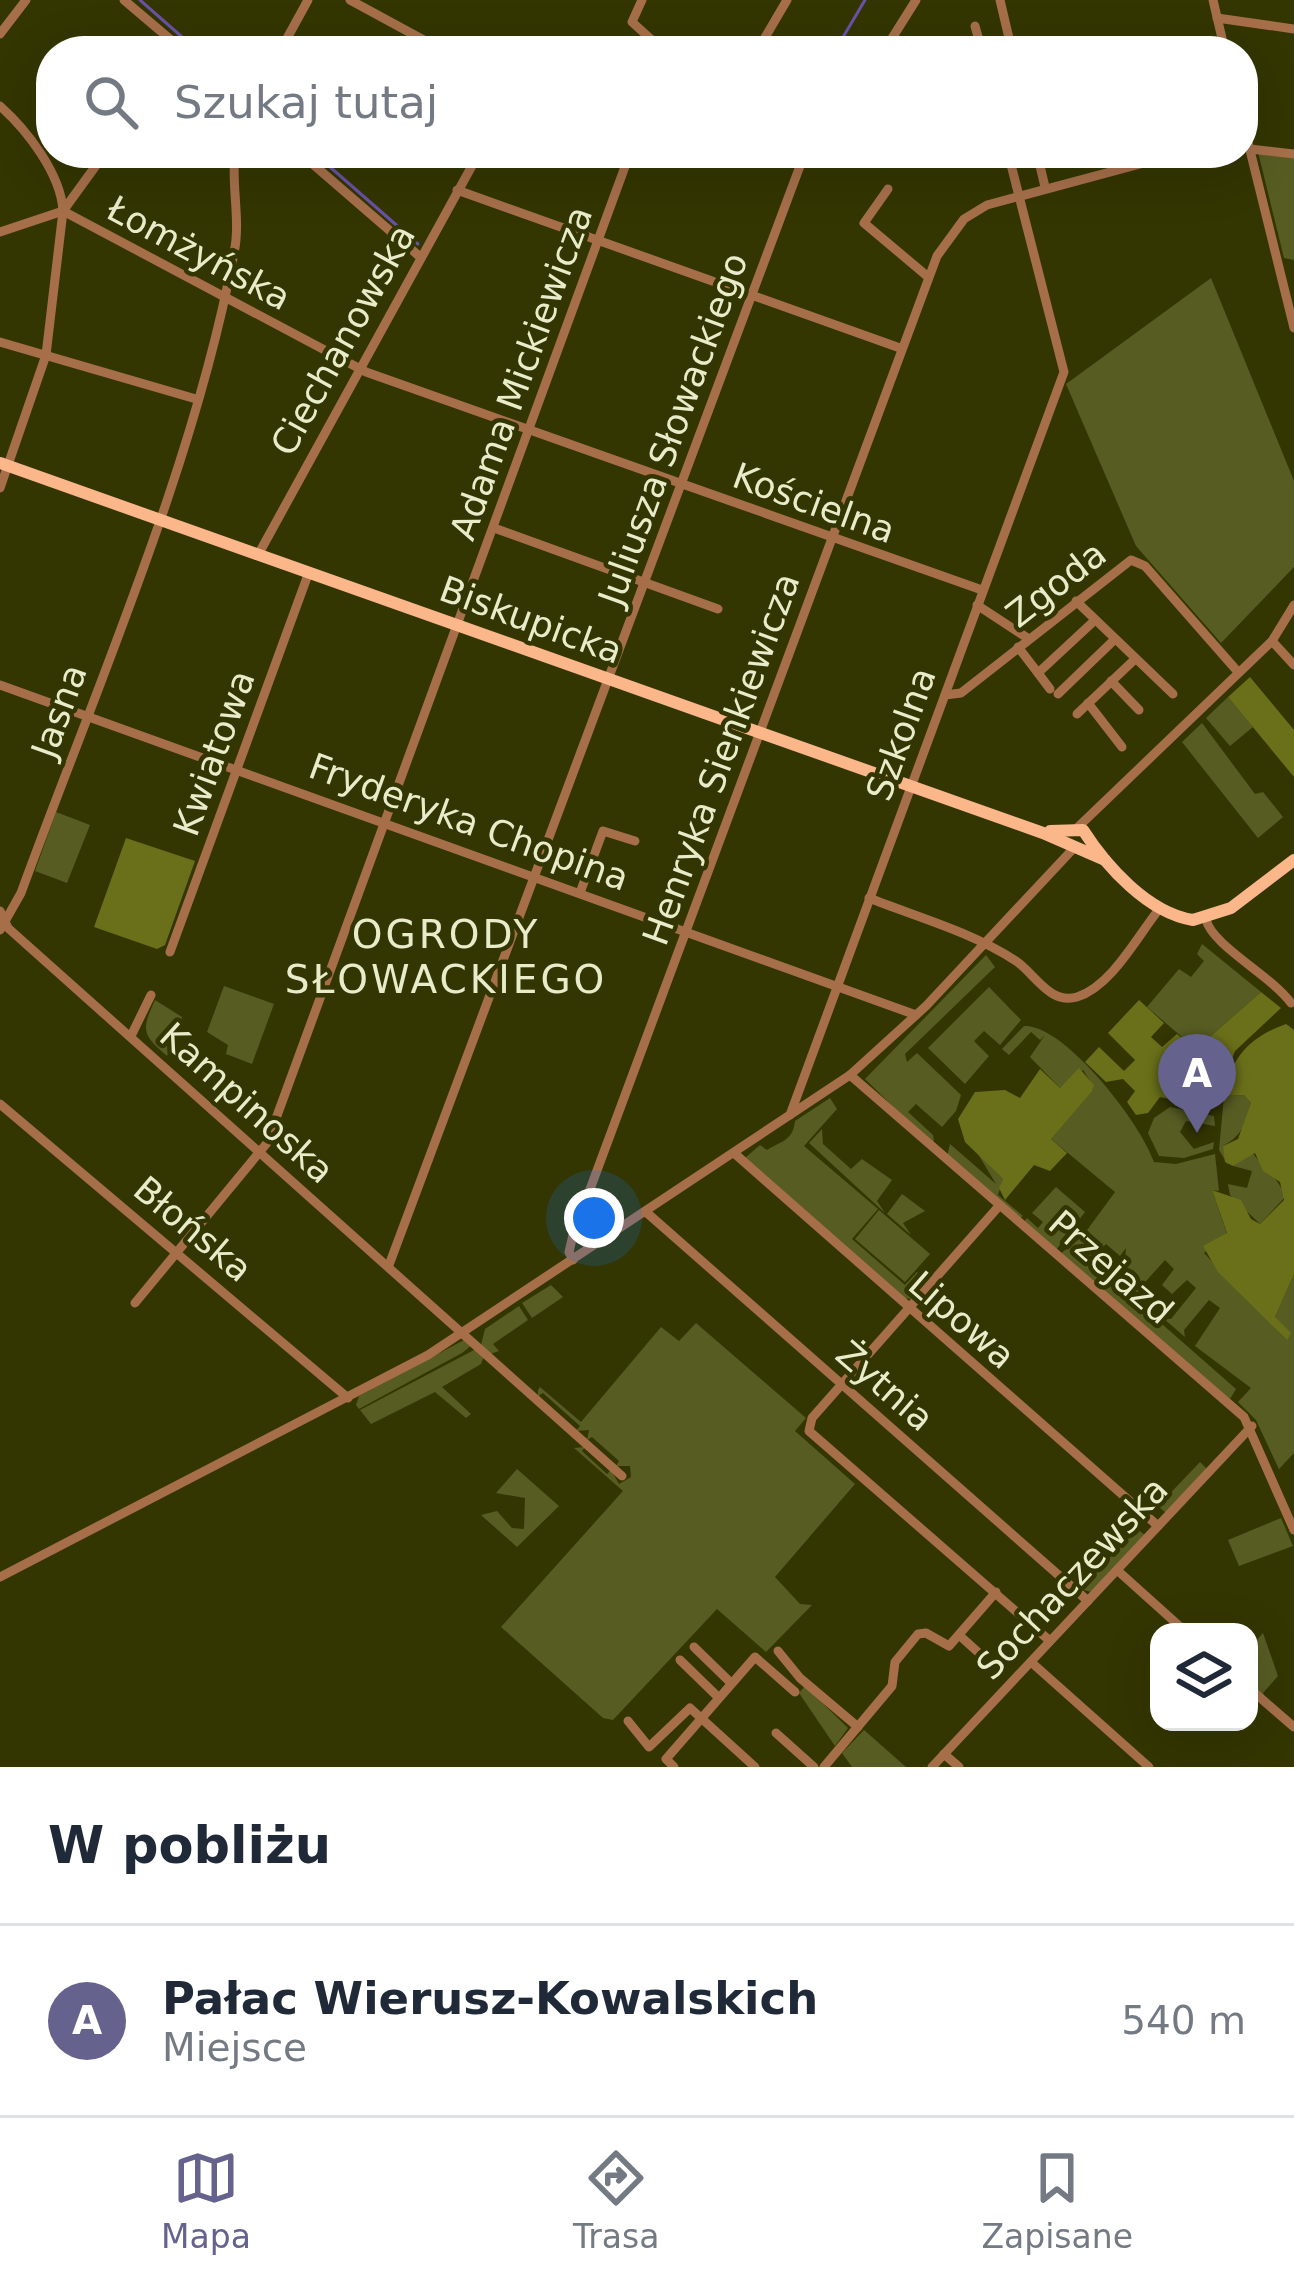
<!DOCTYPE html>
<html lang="pl">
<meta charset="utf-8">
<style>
body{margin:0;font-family:"DejaVu Sans",sans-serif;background:#f2f2f3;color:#1f2937}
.controls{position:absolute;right:36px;bottom:36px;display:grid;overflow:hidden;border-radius:24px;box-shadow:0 12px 48px #0002}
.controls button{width:108px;height:108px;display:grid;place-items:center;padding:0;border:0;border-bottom:3px solid #e0e1e3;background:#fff;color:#1f2937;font:60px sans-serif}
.you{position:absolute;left:594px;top:1218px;width:42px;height:42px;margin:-30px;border:9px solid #fff;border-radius:50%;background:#1a73e8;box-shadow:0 0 0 18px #1a73e833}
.badge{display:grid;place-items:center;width:78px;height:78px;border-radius:50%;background:#65638d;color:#fff;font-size:39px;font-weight:700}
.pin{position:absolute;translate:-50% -99px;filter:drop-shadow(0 3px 6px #0008)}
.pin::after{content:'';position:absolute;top:63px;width:42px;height:36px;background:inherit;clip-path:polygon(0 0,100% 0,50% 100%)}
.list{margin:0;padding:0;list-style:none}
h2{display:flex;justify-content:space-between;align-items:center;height:156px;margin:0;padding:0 48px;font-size:51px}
h2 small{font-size:39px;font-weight:400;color:#747a83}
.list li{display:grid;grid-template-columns:78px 1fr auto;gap:36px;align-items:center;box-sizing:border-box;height:192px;padding:0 48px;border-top:3px solid #e0e1e3}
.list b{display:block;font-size:45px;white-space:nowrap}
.list p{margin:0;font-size:39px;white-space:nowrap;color:#747a83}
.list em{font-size:39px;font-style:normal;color:#747a83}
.icon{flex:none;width:66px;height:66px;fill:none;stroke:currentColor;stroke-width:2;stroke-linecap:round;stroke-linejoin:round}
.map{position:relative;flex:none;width:1294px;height:1767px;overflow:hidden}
.search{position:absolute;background:#fff;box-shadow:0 12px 48px #0002;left:36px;right:36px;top:36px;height:132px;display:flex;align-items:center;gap:30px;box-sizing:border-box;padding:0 42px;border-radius:48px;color:#747a83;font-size:45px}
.sheet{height:348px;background:#fff}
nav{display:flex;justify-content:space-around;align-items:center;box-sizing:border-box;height:168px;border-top:3px solid #e0e1e3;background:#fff;font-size:33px;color:#747a83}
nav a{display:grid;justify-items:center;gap:6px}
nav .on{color:#65638d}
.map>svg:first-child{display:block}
.green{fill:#575c23}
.forest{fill:#6a7019}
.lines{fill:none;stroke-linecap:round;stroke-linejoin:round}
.stream{stroke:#6951a7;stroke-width:3}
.minor{stroke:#a66f4a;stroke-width:9}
.major{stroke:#fbb68a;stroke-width:12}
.labels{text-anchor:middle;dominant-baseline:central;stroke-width:9;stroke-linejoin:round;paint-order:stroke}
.street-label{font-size:36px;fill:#e8ecca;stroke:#333600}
.neighbourhood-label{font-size:39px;letter-spacing:3px;fill:#e8ecca;stroke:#333600}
</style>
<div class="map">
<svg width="1294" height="1767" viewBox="0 0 1294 1767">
<rect width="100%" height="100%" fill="#333600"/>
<g class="green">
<path d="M1258,152L1294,157V260L1284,258Z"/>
<path d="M1211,278L1294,481V567L1221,643L1136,546L1066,384Z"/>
<path d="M1228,697L1253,727L1230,746L1206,718Z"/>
<path d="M1202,723L1255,794L1263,792L1283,817L1258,838L1182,742Z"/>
<path d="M56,812L90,825L67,883L35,871Z"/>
<path d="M1202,944L1261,992L1196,1049L1147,1007L1179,969L1191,977L1204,961L1197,954Z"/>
<path d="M986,955L995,967L905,1054L907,1062L917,1053L961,1095L956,1111L942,1127L916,1104L908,1112L933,1135L934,1141L927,1140L865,1079Z"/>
<path d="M224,986L274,1004L252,1064L226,1054L228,1045L207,1032Z"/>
<path d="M989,987L1021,1020L1000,1045L984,1031L974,1041L989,1056L965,1084L928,1048Z"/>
<path d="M155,1000L182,1017L167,1056C142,1035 141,1030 155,1000Z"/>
<path d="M1024,1026C1065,1024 1142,1125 1154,1162L1176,1164L1215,1154L1219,1191L1212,1190L1227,1234L1204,1253L1286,1339L1275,1317L1294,1274V1453L1279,1469L1284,1480L1256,1420L1238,1402L1251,1388L1195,1346L1220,1308L1209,1300L1184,1330L1185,1337L1164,1319H1171L1196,1288L1187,1280L1172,1294L1162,1285L1174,1269L1165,1260L1138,1290L1139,1298L1129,1281L1125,1283L1138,1303L1236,1389L1230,1399L1103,1291L1125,1260L1126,1248L1120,1256L1106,1244L1095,1255L1111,1270L1098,1285L1060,1254L1082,1237L1115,1192L1051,1139L1093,1085L1083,1070L1060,1088L1030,1057L1045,1035L1040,1040L1031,1032L1009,1055L1002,1049Z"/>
<path d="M1244,1095L1251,1103C1246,1125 1241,1136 1223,1146L1228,1165L1219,1150L1224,1096Z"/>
<path d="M830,1098L837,1109L804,1146L878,1209L852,1239L905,1285L917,1272L927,1281L911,1299L903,1298L745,1158L760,1145L767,1150C781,1141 793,1141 795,1121Z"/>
<path d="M1170,1107L1214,1116L1215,1126L1186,1121L1180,1132L1194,1149L1214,1142L1213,1149L1184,1158L1159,1156L1148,1133L1154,1118Z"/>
<path d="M822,1129L823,1144L851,1169L862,1159L892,1180L877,1201L885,1213L809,1143Z"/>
<path d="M950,1144L996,1184L978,1154L1003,1179L998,1195L1023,1216L1019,1219L947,1156Z"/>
<path d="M1252,1152C1262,1167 1280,1179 1285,1197L1260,1224L1230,1195L1228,1184L1247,1188L1252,1171L1233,1166Z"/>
<path d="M1056,1187L1085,1212L1056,1250L1023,1223L1027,1218L1038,1228L1043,1222L1032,1213Z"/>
<path d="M902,1194L925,1211L903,1223L911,1235L887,1214Z"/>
<path d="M879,1210L930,1254L905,1282L855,1239Z"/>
<path d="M551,1285L563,1297L532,1318L522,1303Z"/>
<path d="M519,1306L528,1320L493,1344L499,1351L490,1354L481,1345L485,1329Z"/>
<path d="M696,1323L806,1418L795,1431L855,1484L775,1577L800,1604L812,1605L766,1652L717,1609L613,1720L603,1718L501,1627L623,1491L574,1448L585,1447L582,1451L607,1474L611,1470L619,1484L631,1477L630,1466H616L619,1461L592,1437L587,1440L589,1430L576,1431L580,1426L543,1393L538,1396V1390L540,1387L581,1422L661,1327L679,1341Z"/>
<path d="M464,1340L472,1345L462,1353L359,1409L356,1405L359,1396Z"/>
<path d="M476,1349L484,1356L481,1364L442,1387L471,1414L466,1418L435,1392L371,1424L360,1410Z"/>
<path d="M1200,1462L1207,1469L1166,1513L1158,1506Z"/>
<path d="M517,1469L559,1506L517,1547L481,1515L497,1511L512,1528L524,1529L525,1498L496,1493Z"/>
<path d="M1281,1518L1293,1546L1239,1566L1228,1540Z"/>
<path d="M1137,1529L1145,1535L1091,1592L1080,1589Z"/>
<path d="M1263,1633L1278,1676L1263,1693L1265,1698L1249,1684V1649Z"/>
<path d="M805,1686L848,1728L835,1746L799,1693Z"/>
<path d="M864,1730L906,1767H852L842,1753Z"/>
</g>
<g class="forest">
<path d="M1250,677L1294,730V777L1228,697Z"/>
<path d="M126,838L195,861L165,945L157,949L94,927Z"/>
<path d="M1261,992L1281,1008L1235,1051L1213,1108L1160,1097L1148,1113L1136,1115L1127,1102L1135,1091L1123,1079L1106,1082L1085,1062L1099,1047L1124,1071L1135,1060L1108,1033L1139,1000L1164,1023L1151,1037L1162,1047L1177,1034L1196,1049Z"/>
<path d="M1286,1024L1294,1030V1274L1275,1317L1291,1333L1287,1340L1218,1272L1203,1246L1227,1233L1212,1190L1241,1200L1251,1219L1260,1224L1284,1200L1280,1182L1263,1171L1255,1153L1233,1166L1225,1162L1223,1146L1238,1139L1251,1103L1244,1095L1224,1096C1230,1058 1250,1037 1286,1024Z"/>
<path d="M1079,1068L1094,1085L1092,1091L1051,1139L1067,1153L1050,1171L1034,1165L1005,1200L999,1188L1003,1179L965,1142L958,1119L975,1092L1005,1090L1020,1098L1040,1069L1060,1088Z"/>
</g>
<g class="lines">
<g class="stream">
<path d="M140,0L198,51"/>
<path d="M836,49L865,0"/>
<path d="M314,153L418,244"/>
</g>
<g class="minor">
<path d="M124,0L184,51"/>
<path d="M350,0L444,51"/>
<path d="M642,0L632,22L664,51"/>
<path d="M1000,0L1012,51"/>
<path d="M1213,0L1225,51"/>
<path d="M1217,18L1294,29"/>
<path d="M975,26L982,51"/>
<path d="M0,34L26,0"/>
<path d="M760,46L787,0"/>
<path d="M280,51L308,0"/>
<path d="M884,51L916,0"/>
<path d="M0,106C27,130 61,174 63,211L46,355L0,488"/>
<path d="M1243,122L1294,328"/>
<path d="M1250,149L1294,154"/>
<path d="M300,153L419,256"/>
<path d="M1037,153L1045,187"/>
<path d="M888,189L864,223L927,276"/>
<path d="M457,190L900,348"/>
<path d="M63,211L366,372L982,590"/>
<path d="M0,232L63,211L105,153"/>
<path d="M0,342L196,399"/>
<path d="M494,528L718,609"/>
<path d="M258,555L479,153"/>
<path d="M1076,601L1173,694"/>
<path d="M977,605L1029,639"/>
<path d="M1272,641L1294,665"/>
<path d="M1018,647L1038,673L1094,621"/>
<path d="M1038,673L1050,689"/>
<path d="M1111,681L1139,710"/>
<path d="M0,685L916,1015"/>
<path d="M1058,694L1113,641"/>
<path d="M945,695L961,693L1131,560L1145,566L1238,672"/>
<path d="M1088,703L1122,747"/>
<path d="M1077,714L1133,661"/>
<path d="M1077,828L1272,641L1294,605"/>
<path d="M581,890L603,831L635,841"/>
<path d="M869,898C917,917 972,932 1016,961C1035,974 1050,1005 1077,997C1112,986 1138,935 1160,908"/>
<path d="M0,911L8,928L622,1476"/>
<path d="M1206,919C1211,945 1272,976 1291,1003"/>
<path d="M0,930L21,893C95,690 195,464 234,253C241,220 231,186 235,153"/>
<path d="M170,952L309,572"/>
<path d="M131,1036L151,995"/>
<path d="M850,1075L1244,1417L1294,1530"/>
<path d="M0,1104L348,1398"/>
<path d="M790,1115L1064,372L1008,153"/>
<path d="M734,1153L1158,1526"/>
<path d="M999,1206L812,1418L809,1431L1050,1641"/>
<path d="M646,1212L1088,1601"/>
<path d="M573,1260L569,1252L573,1235L937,256L964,219L987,205L1181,153"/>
<path d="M389,1265L800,166L810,153"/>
<path d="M135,1303L267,1143L630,153"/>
<path d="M1117,1570L1186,1632"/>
<path d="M0,1577L428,1355L850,1075L926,1006L1072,850"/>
<path d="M959,1635L990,1663"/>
<path d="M694,1647L731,1683"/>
<path d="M778,1651L800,1678L858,1727"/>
<path d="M680,1660L718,1697"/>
<path d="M1031,1662L1149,1767"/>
<path d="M1249,1688L1294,1727"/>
<path d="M628,1721L649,1747L690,1708L755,1767"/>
<path d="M776,1733L814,1767"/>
<path d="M944,1754L959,1767"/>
<path d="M674,1767L666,1759L755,1657L795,1692"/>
<path d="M824,1767L892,1686L895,1662L918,1634L926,1633L949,1646L996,1592"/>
<path d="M932,1767L1252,1426"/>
</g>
<g class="major">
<path d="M0,463L1043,833L1105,860"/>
<path d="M1050,831L1083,830C1106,866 1148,913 1193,920L1231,908L1294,860"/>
</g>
</g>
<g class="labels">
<g class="street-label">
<text transform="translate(199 253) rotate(28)">Łomżyńska</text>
<text transform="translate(343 340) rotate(-61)">Ciechanowska</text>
<text transform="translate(521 373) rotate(-70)">Adama Mickiewicza</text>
<text transform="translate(673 429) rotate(-70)">Juliusza Słowackiego</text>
<text transform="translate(814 503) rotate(20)">Kościelna</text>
<text transform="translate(1056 584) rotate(-38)">Zgoda</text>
<text transform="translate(531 620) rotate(20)">Biskupicka</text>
<text transform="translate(59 711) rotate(-70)">Jasna</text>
<text transform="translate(901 734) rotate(-70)">Szkolna</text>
<text transform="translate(214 753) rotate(-70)">Kwiatowa</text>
<text transform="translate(721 759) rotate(-70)">Henryka Sienkiewicza</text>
<text transform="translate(469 822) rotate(20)">Fryderyka Chopina</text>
<text transform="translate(247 1103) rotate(42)">Kampinoska</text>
<text transform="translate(193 1229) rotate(40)">Błońska</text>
<text transform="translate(1111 1267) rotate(41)">Przejazd</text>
<text transform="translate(962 1320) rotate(41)">Lipowa</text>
<text transform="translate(885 1386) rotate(41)">Żytnia</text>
<text transform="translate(1072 1578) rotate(-47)">Sochaczewska</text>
</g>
<g class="neighbourhood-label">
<text x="446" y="934">OGRODY<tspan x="446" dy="45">SŁOWACKIEGO</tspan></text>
</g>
</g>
</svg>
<div class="controls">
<button><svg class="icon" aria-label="layers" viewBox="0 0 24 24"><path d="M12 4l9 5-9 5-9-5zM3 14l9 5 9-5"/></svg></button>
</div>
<div class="you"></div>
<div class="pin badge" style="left:1197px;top:1133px">A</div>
<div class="search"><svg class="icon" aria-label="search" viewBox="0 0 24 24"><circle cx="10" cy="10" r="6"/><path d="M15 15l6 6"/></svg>Szukaj tutaj</div>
</div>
<section class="sheet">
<h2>W pobliżu<small></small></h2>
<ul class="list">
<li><span class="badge">A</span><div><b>Pałac Wierusz-Kowalskich</b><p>Miejsce</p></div><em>540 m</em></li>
</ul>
</section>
<nav>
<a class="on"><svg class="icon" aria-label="map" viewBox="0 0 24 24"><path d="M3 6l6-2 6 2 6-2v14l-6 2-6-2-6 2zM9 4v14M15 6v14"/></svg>Mapa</a>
<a><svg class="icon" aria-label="directions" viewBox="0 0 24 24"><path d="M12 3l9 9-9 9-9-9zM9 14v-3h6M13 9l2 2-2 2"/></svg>Trasa</a>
<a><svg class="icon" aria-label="saved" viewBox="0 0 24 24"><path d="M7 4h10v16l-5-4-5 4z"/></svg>Zapisane</a>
</nav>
